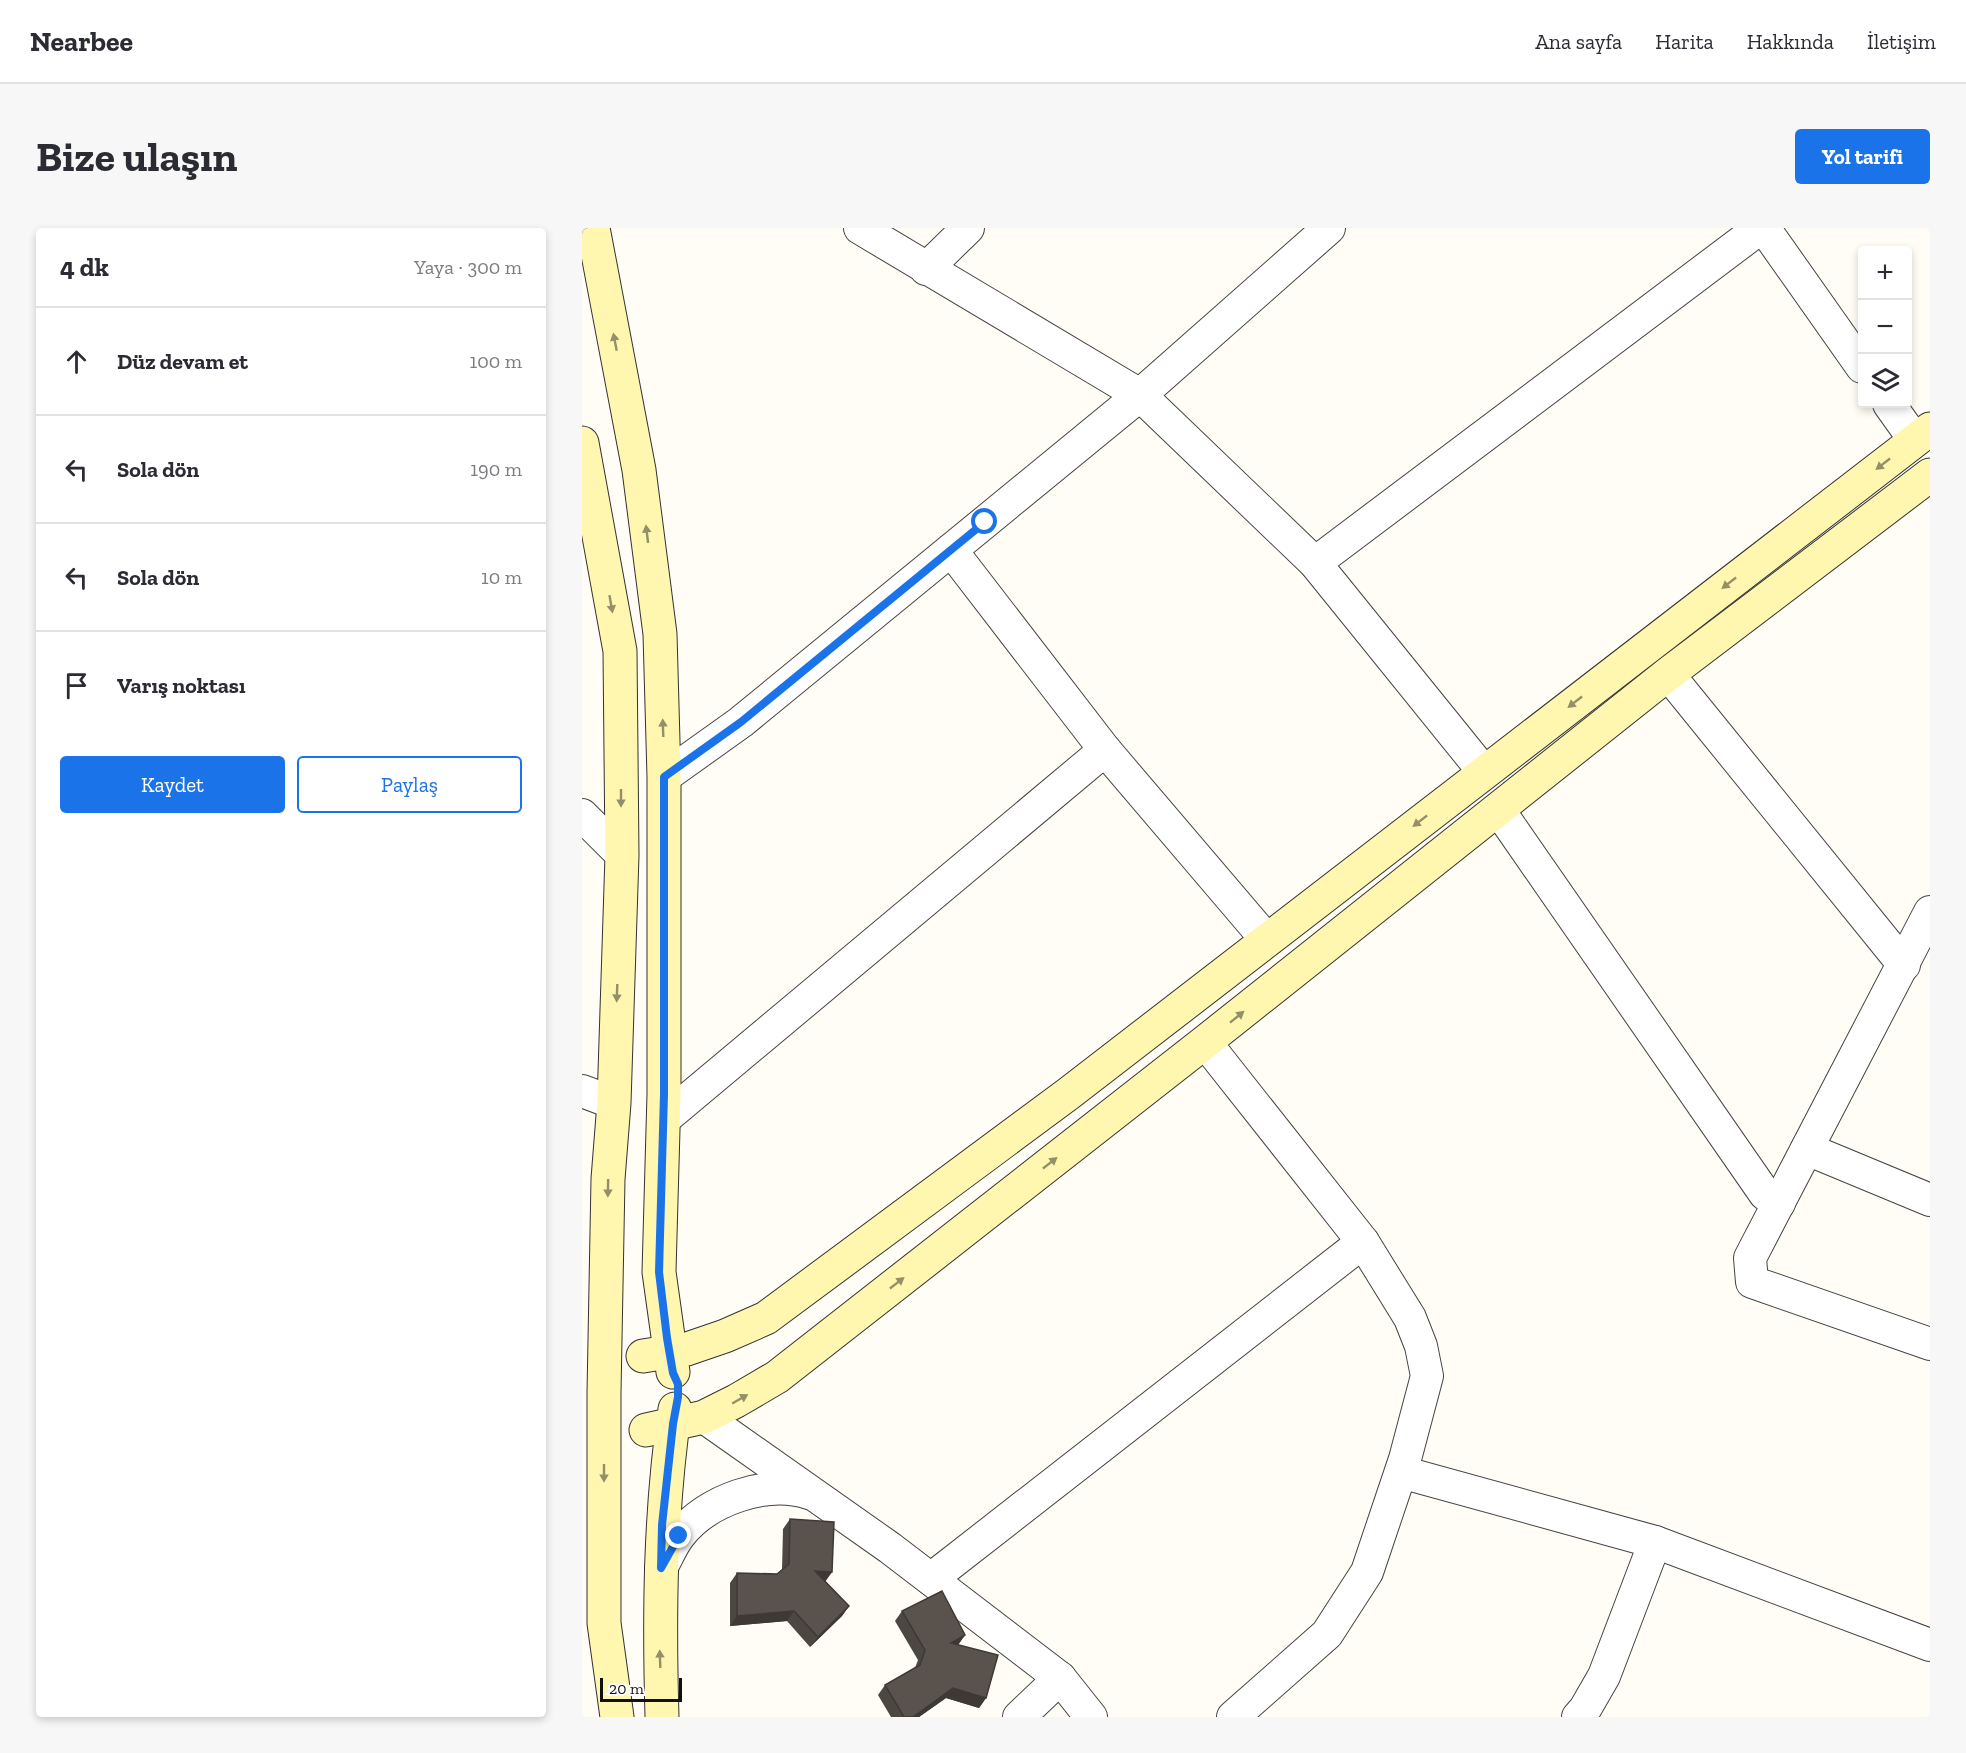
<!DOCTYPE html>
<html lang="tr">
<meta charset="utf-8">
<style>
body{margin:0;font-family:"Zilla Slab",serif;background:#f7f7f7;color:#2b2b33}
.controls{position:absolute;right:18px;top:18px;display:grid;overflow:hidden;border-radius:6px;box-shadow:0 3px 9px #0003}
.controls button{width:54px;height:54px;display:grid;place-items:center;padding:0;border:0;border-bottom:2px solid #e1e1e2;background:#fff;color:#2b2b33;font:30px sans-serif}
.scale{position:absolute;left:18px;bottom:15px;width:82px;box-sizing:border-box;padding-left:6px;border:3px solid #111;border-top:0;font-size:16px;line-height:21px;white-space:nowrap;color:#111;-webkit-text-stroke:4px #fff;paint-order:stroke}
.stop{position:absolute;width:18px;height:18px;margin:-14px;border:4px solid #1a73e8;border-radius:50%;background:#fff}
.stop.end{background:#1a73e8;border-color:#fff;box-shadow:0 2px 6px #0008}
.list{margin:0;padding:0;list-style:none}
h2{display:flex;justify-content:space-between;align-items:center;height:78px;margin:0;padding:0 24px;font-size:26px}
h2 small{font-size:20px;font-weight:400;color:#7c7c81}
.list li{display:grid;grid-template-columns:39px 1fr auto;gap:18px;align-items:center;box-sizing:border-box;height:108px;padding:0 24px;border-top:2px solid #e1e1e2}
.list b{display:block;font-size:22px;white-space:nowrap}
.list em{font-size:20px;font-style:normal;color:#7c7c81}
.actions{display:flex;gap:12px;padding:18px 24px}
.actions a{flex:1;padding:14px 0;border:2px solid #1a73e8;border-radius:6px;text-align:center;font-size:21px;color:#1a73e8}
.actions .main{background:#1a73e8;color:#fff}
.icon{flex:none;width:33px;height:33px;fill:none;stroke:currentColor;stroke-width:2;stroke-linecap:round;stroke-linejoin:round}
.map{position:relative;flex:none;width:1348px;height:1489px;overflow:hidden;border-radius:6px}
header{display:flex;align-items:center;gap:36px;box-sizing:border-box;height:84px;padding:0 30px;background:#fff;border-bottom:2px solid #e1e1e2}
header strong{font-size:28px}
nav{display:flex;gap:33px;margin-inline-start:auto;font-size:21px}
.intro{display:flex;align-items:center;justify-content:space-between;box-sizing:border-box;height:144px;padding:0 36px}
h1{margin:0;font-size:42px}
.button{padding:15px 27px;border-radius:6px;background:#1a73e8;color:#fff;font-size:21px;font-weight:700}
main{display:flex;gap:36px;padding:0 36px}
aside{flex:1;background:#fff;border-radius:6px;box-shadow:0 3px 9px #0003}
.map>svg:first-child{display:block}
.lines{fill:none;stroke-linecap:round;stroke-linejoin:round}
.street-casing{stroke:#444;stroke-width:34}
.secondary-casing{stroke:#333;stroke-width:35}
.street{stroke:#fff;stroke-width:32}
.secondary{stroke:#fff6b0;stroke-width:33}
.wall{fill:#4d4742}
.shaded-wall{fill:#3f3936}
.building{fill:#5a524d;stroke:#3f3936;stroke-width:1.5}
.oneway{fill:#948f68}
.route{stroke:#1a73e8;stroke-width:8}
</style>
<header>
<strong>Nearbee</strong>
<nav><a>Ana sayfa</a><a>Harita</a><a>Hakkında</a><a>İletişim</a></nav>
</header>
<div class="intro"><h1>Bize ulaşın</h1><a class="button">Yol tarifi</a></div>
<main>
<aside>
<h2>4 dk<small>Yaya · 300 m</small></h2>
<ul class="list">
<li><svg class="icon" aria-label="ahead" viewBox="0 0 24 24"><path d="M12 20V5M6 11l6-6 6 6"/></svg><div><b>Düz devam et</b></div><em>100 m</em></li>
<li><svg class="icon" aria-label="left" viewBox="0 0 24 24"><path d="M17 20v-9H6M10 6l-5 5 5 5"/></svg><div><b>Sola dön</b></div><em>190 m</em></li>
<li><svg class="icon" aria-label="left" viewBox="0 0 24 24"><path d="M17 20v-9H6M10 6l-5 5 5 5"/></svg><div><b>Sola dön</b></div><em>10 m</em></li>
<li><svg class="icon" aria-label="arrive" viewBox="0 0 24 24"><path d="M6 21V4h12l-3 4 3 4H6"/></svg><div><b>Varış noktası</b></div></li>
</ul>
<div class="actions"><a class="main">Kaydet</a><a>Paylaş</a></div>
</aside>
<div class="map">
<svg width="1348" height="1489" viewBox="0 0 1348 1489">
<rect width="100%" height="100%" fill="#fffdf5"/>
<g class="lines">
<g class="street-casing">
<g id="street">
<path d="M278,0L558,167L733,335L902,544"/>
<path d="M1182,0L1280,139"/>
<path d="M344,41L386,0"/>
<path d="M1307,176L1332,211"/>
<path d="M369,322L523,522L685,712"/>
<path d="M733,335L1178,0"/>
<path d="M1086,446L1322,737"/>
<path d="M82,549L159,494L558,167L747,0"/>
<path d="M916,581L1183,966L1197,975"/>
<path d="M0,587L40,627"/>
<path d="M1348,684L1168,1030L1170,1054L1348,1116"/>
<path d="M623,814L781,1014L828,1090L839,1118L845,1148L823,1231L785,1344L745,1406L651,1489"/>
<path d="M0,863L32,875"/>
<path d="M81,892L523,522"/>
<path d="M1225,921L1348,972"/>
<path d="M122,1189L308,1320L478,1450L509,1489"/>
<path d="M819,1244L1073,1314L1348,1417"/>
<path d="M79,1340C85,1330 90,1317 97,1308C124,1272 185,1251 227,1265"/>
<path d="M349,1351L781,1014"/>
<path d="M437,1489L478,1450"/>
<path d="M996,1489L1003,1481L1022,1448L1073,1314"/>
</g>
</g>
<g class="secondary-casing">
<g id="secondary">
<path d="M11,0L57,242L78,406L82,549V866L77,1044L91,1144"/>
<path d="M0,215L38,423L40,627L32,875L26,951L22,1165V1395L35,1489"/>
<path d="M61,1128L105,1121L143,1108L184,1090L486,866L1348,201"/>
<path d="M64,1202L122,1189L154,1173L195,1149L623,814L1086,446L1348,247"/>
<path d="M80,1489C77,1386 78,1283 93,1181"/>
</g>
</g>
<use href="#street" class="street"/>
<use href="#secondary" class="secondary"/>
</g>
<g class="wall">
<path d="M208,1291L250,1344L243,1353L267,1378L260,1388L228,1419L205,1393L148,1398V1355L155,1345L195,1346L200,1342L201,1301Z"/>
<path d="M320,1383L383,1407L376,1417L404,1470L397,1480L364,1470L337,1489H309L296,1467L303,1457L333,1440L336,1432L313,1393Z"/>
</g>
<g class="shaded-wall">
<path d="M233,1343L250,1344L243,1354Z"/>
<path d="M267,1378L260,1388L228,1419L236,1409Z"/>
<path d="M212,1383L205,1393L148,1398L155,1388Z"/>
<path d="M383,1407L376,1417L369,1415Z"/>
<path d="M371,1460L404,1470L397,1480L364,1470L337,1489H331Z"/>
</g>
<g class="building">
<path d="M208,1291L252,1294L250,1344L233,1343L267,1378L236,1409L212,1383L155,1388V1345L195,1346L207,1336Z"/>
<path d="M360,1363L383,1407L369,1415L416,1427L404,1470L371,1460L331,1489H322L303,1457L338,1437L343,1422L320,1383Z"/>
</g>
<defs><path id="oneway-solid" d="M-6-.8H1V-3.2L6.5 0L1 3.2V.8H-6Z" transform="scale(1.5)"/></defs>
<g class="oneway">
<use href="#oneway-solid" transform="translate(33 114) rotate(-101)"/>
<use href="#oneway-solid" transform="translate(1301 236) rotate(142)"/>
<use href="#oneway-solid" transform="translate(65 306) rotate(-97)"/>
<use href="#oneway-solid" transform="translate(1147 355) rotate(142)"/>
<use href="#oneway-solid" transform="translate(29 376) rotate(80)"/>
<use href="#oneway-solid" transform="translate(993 474) rotate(142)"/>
<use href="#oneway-solid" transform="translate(81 500) rotate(-92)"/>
<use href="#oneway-solid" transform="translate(39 570) rotate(90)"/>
<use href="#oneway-solid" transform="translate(838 593) rotate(142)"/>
<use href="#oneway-solid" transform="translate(35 765) rotate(92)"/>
<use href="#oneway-solid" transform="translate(655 789) rotate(-39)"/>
<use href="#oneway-solid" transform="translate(468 935) rotate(-38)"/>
<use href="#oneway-solid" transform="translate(26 960) rotate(91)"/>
<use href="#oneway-solid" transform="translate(315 1055) rotate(-38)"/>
<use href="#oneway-solid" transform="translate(158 1171) rotate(-30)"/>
<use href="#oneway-solid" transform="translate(22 1245) rotate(90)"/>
<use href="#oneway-solid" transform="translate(78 1431) rotate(-92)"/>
</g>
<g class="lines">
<path class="route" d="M97,1308L79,1340L80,1297L91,1196L96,1169V1156L91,1145L85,1110L77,1044L82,866V549L159,494L403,294"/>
</g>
</svg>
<div class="controls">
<button>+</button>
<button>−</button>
<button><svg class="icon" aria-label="layers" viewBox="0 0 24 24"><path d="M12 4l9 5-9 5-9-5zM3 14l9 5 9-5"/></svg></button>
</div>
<div class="scale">20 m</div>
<div class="stop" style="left:403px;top:294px"></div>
<div class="stop end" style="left:97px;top:1308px"></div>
</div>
</main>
